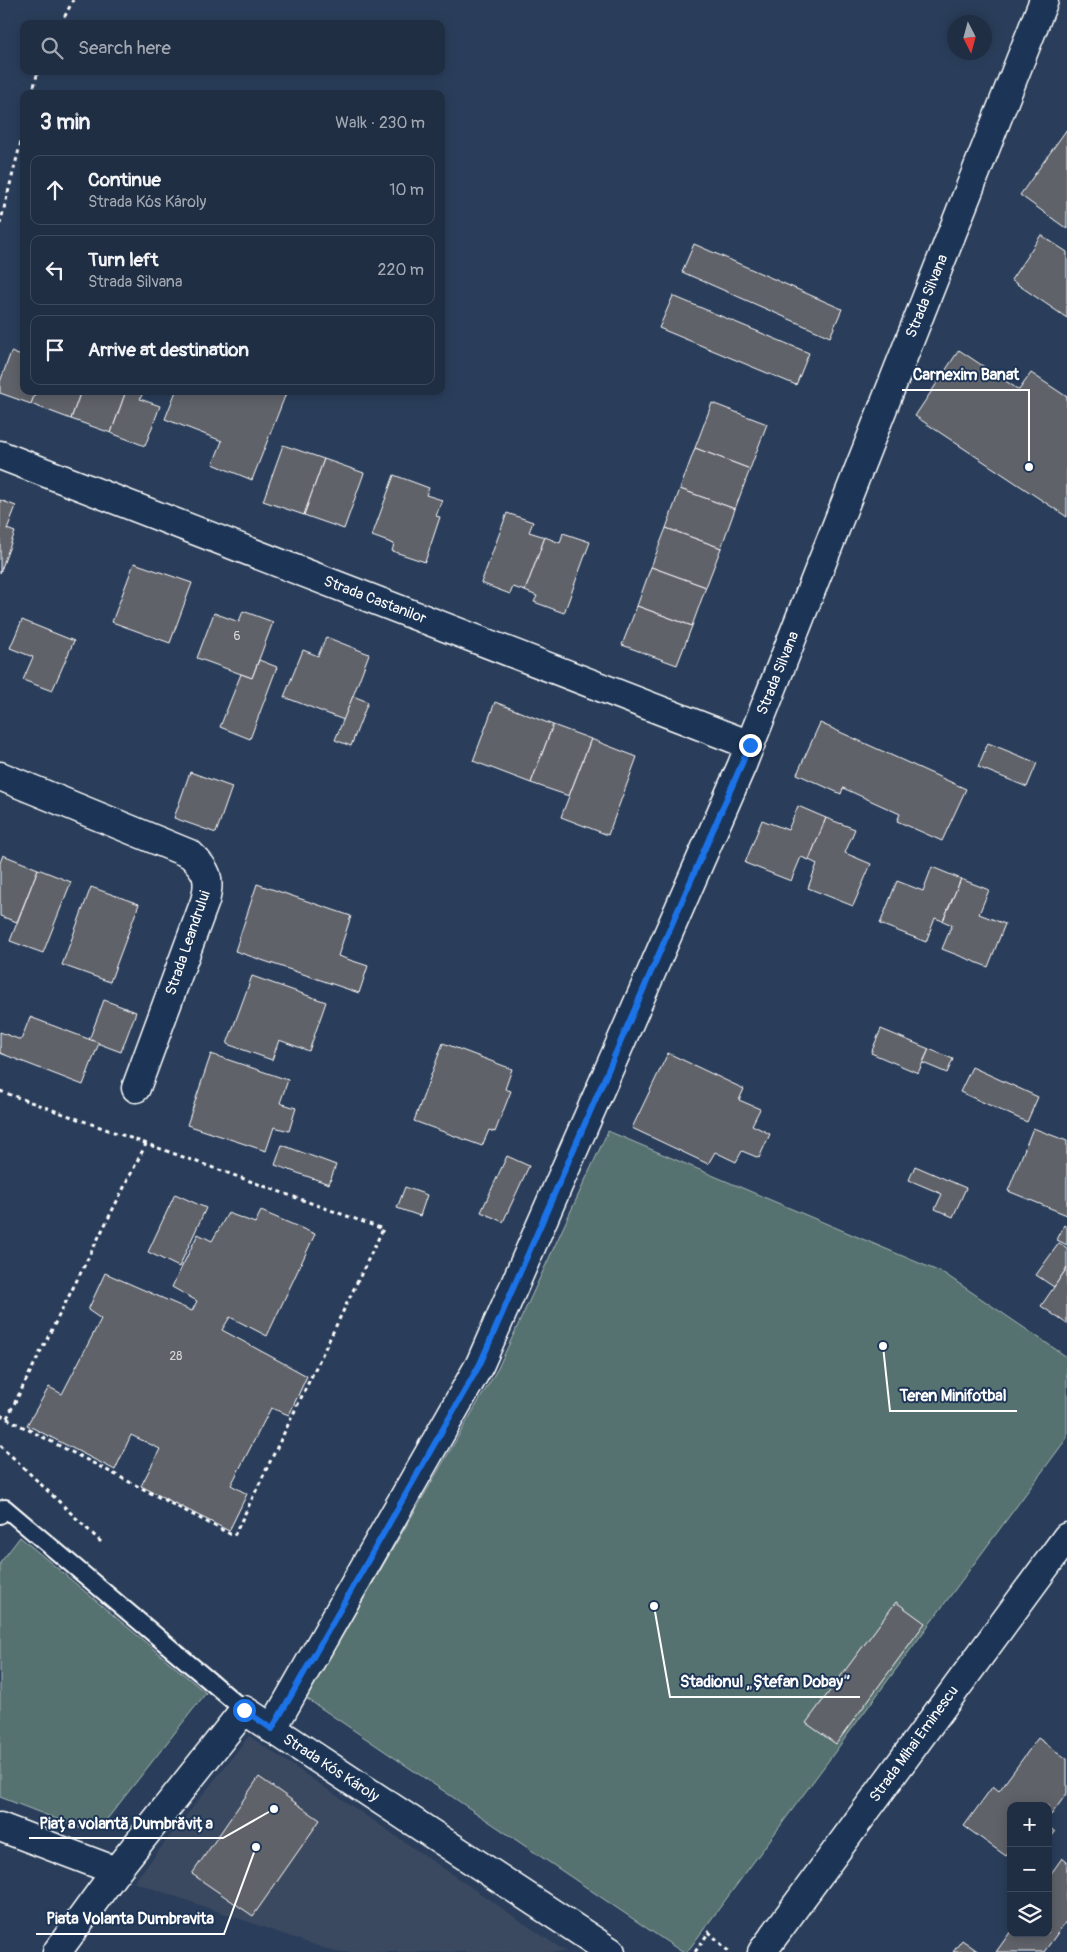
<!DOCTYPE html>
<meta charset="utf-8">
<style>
body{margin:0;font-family:Pangolin,sans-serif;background:#28364b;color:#f1f3f6}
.controls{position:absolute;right:15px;bottom:15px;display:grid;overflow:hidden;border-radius:10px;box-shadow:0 2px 12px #0003}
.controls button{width:45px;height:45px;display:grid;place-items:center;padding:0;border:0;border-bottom:1px solid #3d4a5d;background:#202e44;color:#f1f3f6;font:25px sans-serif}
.compass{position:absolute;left:947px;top:15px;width:45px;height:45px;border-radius:50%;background:#202e44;box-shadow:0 2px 12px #0003;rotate:174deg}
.stop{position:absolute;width:15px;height:15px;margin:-11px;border:4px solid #1a73e8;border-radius:50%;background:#fff}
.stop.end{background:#1a73e8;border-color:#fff;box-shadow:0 1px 5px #0008}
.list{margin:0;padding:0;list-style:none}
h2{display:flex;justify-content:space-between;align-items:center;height:65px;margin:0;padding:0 20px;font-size:21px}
h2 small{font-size:16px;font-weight:400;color:#a2a8b2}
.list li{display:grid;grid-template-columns:32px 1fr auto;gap:15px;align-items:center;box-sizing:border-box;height:70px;margin:0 10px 10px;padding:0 10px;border:1px solid #3d4a5d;border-radius:10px}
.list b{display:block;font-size:19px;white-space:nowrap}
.list p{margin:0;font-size:16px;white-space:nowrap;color:#a2a8b2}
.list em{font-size:16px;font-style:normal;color:#a2a8b2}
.icon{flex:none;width:28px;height:28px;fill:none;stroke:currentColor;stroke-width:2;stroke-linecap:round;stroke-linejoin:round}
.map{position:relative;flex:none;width:1067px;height:1952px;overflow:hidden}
.search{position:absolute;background:#202e44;box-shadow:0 2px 12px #0003;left:20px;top:20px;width:425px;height:55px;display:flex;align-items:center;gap:12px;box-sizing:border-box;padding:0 18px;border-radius:10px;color:#a2a8b2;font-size:19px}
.panel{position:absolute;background:#202e44;box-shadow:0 2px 12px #0003;left:20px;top:90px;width:425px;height:305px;border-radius:10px}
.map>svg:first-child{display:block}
.built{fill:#3a4960}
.green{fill:#56726f;stroke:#aab8b7}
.building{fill:#60626a;stroke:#fff}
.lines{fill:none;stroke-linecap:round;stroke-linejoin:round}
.service-casing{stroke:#fff;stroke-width:20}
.minor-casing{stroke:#fff;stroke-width:31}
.tertiary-casing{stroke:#fff;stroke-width:31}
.path{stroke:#fff;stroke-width:3;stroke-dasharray:4 4;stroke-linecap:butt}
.service{stroke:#1d3557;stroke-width:16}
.minor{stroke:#1d3557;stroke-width:28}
.tertiary{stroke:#1d3557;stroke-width:28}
.route{stroke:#1a73e8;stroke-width:6}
.labels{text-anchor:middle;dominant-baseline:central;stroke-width:4;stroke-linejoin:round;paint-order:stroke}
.number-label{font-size:12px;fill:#d7d8da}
.street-label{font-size:15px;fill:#fff;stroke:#1d3557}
.leader{fill:none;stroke:#fff;stroke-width:2}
.callout-dot{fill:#fff;stroke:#1d3557;stroke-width:2}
.callout-label{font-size:16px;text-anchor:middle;font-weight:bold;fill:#fff;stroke:#1d3557;stroke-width:4;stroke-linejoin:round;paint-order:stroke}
</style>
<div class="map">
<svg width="1067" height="1952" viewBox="0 0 1067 1952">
<rect width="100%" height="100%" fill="#2a3e5b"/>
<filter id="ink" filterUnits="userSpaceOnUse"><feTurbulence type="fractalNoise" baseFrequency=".02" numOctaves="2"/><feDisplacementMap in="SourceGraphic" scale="10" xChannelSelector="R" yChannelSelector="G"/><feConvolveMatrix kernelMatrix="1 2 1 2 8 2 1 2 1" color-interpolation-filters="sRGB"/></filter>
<g filter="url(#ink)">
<path class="built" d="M249,1736L566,1952H335L134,1882Z"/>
<g class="green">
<path d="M608,1131L945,1274L1067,1357V1438L687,1952H682L306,1698L498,1368Z"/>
<path d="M20,1537L206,1693L104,1823L94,1828L82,1829L0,1797V1563Z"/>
</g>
<g class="building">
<path d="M1067,129V229L1020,195Z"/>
<path d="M1041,235L1067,252V318L1011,280Z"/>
<path d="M694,244L842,309L830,337L682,272Z"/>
<path d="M673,296L809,353L796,385L659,328Z"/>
<path d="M959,350L1019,390L1031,373L1067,397V517L915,416Z"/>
<path d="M11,352L24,357V391H36L31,404L0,393V382Z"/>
<path d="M36,391H81L71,419L31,404Z"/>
<path d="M81,391H126L111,433L71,419Z"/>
<path d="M126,391H144L140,399L160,406L145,446L111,433Z"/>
<path d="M176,391H287L252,480L213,464L222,441L165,419Z"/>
<path d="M712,403L767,424L750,469L695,448Z"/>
<path d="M283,445L324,459L304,515L263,501Z"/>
<path d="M695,448L750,469L735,509L680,489Z"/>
<path d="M324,459L364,473L344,529L304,515Z"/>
<path d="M394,475L429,488L426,495L442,500L436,516L440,517L425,562L392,551L394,544L372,536Z"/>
<path d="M680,489L735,509L721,548L666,528Z"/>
<path d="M0,500L16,506L7,529L15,532L0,573Z"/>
<path d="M507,513L533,522L529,532L545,537L525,591L513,587L510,594L481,583Z"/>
<path d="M666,528L721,548L706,587L651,567Z"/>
<path d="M563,533L590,542L564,613L534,602L537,596L525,591L545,537L560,543Z"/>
<path d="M134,563L192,583L170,643L112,622Z"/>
<path d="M651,567L706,587L692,626L637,606Z"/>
<path d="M637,606L692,626L677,665L622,645Z"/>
<path d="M243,611L273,622L252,678L197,658L214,613L239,622Z"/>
<path d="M22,620L74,641L52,691L23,680L33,657L10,648Z"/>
<path d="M326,637L369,654L344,720L284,697L303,650L318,656Z"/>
<path d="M259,660L277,667L250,739L220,727L241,674L252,678Z"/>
<path d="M353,696L368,702L351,746L335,740Z"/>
<path d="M495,702L553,725L531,783L473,761Z"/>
<path d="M820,723L966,789L942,841L897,821L900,814L843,788L841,794L797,774Z"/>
<path d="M553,725L591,739L569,796L531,783Z"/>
<path d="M591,739L637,757L608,835L561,817Z"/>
<path d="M988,743L1037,763L1027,787L978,767Z"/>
<path d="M190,772L232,787L216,833L174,818Z"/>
<path d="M798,806L826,818L809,860L801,857L791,881L745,863L762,820L788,830Z"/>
<path d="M826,818L855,829L845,853L871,864L853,906L808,888L817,864L809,860Z"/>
<path d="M3,855L38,869L17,922L0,916V863Z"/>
<path d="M932,867L961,879L943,921L935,918L926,942L880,924L897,881L923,891Z"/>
<path d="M38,869L71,882L43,953L10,941Z"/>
<path d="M961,879L989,890L979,914L1005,924L988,967L942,949L952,925L943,921Z"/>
<path d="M257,884L351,916L338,956L368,966L359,993L235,951Z"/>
<path d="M91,887L139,904L110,982L62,965Z"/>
<path d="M252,976L326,1002L309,1051L279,1040L272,1060L227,1044Z"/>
<path d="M104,1000L136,1012L121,1052L89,1040Z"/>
<path d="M30,1017L99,1043L83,1085L0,1053V1032L21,1040Z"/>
<path d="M881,1029L929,1049L918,1073L871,1053Z"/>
<path d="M443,1043L512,1069L505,1089L511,1091L495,1132L489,1130L482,1146L414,1121Z"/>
<path d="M929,1049L953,1059L947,1073L923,1063Z"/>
<path d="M668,1053L744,1089L739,1100L760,1109L752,1125L770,1134L759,1158L742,1151L736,1162L715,1152L708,1164L632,1128Z"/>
<path d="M211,1054L288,1080L280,1103L296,1108L289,1131L274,1127L266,1151L187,1125Z"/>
<path d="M972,1067L1038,1097L1027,1122L960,1092Z"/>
<path d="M1033,1128L1067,1141V1215L1008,1191Z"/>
<path d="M282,1145L336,1165L329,1184L275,1165Z"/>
<path d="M507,1156L529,1166L503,1222L481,1212Z"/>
<path d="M915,1166L966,1188L953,1217L935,1209L942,1194L909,1180Z"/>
<path d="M405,1187L427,1195L420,1216L397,1208Z"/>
<path d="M175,1194L206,1208L179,1267L148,1252Z"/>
<path d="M261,1211L315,1234L267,1336L230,1317L222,1330L307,1376L289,1415L271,1408L231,1485L247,1494L229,1531L141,1486L160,1449L131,1435L115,1470L27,1425L49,1387L62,1394L101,1319L88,1310L105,1273L192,1311L197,1301L172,1287L198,1234L212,1241L228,1213L255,1223Z"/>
<path d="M1064,1225L1067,1227V1245L1057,1240Z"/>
<path d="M1059,1243L1067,1248V1268L1054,1287L1036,1275Z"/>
<path d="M1067,1268V1324L1041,1306Z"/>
<path d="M896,1602L925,1623L836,1744L806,1723Z"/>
<path d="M1038,1738L1067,1759V1793L1051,1815L1048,1813V1806H1011V1850L1006,1856L964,1826L993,1786L999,1791Z"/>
<path d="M259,1777L320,1820L253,1916L192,1874Z"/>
<path d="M1048,1826L1055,1832L1048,1841Z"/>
<path d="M1062,1858L1067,1862V1920L1044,1952H996L1011,1931V1933H1048V1878Z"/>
<path d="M962,1940L979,1952H953Z"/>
</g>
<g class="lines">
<g class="service-casing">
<path id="service" d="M0,1515L5,1508L244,1710"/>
</g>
<g class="minor-casing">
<g id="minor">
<path d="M0,455L750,745"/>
<path d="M0,776L190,854C207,870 211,878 205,901L136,1088"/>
<path d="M272,1729L480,1364L742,765L1044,0"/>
<path d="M57,1952L116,1871"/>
</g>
</g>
<g class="tertiary-casing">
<g id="tertiary">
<path d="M0,1827L116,1871L244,1710L611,1952"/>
<path d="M762,1952L1067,1537"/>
</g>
</g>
<g class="path">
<path d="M61,24L73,0"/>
<path d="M32,94L38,71"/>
<path d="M0,224L24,130"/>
<path d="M0,1091L383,1229L234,1536L0,1415"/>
<path d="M7,1418L146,1144"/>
<path d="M0,1445L101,1542"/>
<path d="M695,1952L709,1932L729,1952"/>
</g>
<use href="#service" class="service"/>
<use href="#minor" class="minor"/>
<use href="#tertiary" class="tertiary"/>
</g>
</g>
<g class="lines" filter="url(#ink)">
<path class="route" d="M244,1710L272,1729L480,1364L750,745"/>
</g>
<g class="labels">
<g class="number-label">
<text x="237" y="636">6</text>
<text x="176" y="1356">28</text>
</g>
<g class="street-label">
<text transform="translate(927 296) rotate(-68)">Strada Silvana</text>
<text transform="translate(375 600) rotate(21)">Strada Castanilor</text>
<text transform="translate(778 673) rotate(-68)">Strada Silvana</text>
<text transform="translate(188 943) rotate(-71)">Strada Leandrului</text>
<text transform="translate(914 1744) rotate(-54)">Strada Mihai Eminescu</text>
<text transform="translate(331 1768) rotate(33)">Strada Kós Károly</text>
</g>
</g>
<path class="leader" d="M1029 467L1029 390H902M883 1346L890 1411H1017M654 1606L670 1697H860M274 1809L223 1838H29M256 1847L224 1934H36"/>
<g class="callout-dot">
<circle cx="1029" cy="467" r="5"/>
<circle cx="883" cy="1346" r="5"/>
<circle cx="654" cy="1606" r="5"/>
<circle cx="274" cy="1809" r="5"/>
<circle cx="256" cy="1847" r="5"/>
</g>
<g class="callout-label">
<text x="966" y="380">Carnexim Banat</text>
<text x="953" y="1401">Teren Minifotbal</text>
<text x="765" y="1687">Stadionul „Ștefan Dobay”</text>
<text x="126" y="1829">Piața volantă Dumbrăvița</text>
<text x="130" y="1924">Piata Volanta Dumbravita</text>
</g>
</svg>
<div class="controls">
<button>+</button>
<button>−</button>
<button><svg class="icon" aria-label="layers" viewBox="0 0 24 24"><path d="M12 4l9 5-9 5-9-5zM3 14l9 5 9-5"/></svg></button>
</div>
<svg class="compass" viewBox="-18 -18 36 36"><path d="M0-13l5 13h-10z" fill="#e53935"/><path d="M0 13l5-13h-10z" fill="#a2a8b2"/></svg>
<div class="stop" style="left:244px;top:1710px"></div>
<div class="stop end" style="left:750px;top:745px"></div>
<div class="search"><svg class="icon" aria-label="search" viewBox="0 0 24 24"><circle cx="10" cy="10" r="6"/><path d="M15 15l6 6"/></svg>Search here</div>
<section class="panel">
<h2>3 min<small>Walk · 230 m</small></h2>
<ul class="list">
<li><svg class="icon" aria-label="ahead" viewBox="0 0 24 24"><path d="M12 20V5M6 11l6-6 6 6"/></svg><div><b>Continue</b><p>Strada Kós Károly</p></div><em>10 m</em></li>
<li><svg class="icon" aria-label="left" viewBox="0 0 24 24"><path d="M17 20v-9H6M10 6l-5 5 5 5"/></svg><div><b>Turn left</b><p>Strada Silvana</p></div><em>220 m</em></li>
<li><svg class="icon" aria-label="arrive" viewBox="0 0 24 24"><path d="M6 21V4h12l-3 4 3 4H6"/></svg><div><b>Arrive at destination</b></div></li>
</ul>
</section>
</div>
